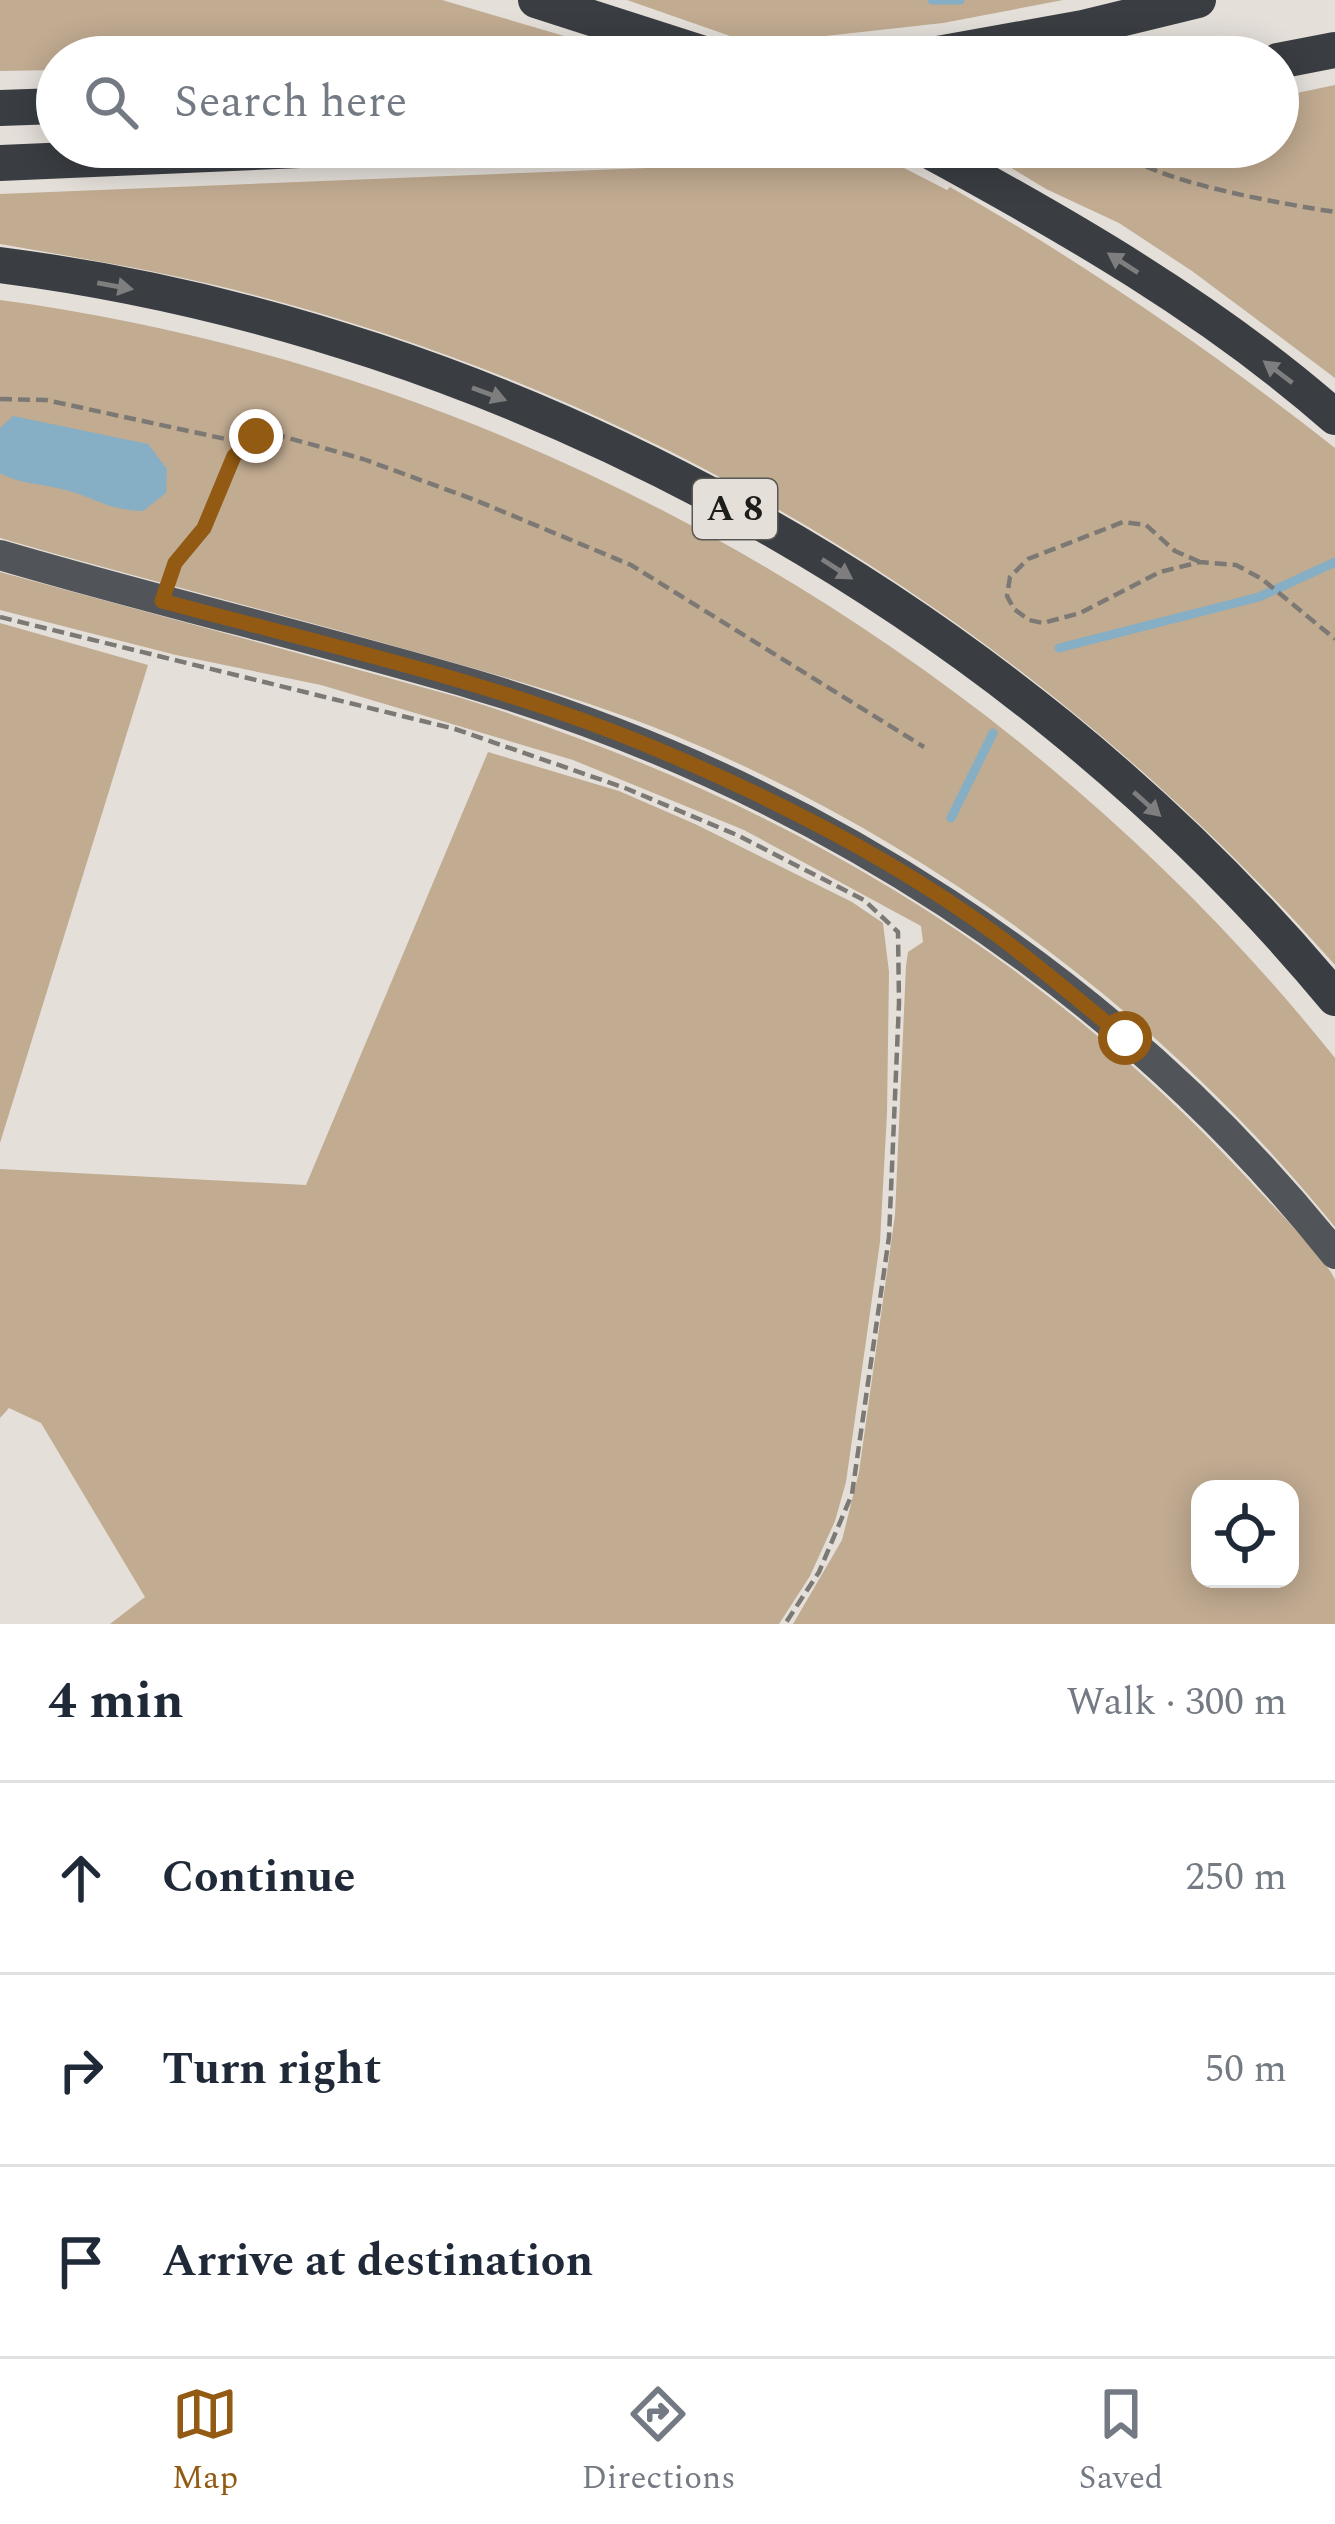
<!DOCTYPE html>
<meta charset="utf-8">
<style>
body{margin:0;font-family:Spectral,serif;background:#f6f6f7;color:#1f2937}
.controls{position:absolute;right:36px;bottom:36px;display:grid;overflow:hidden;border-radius:24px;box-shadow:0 6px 30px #0003}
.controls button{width:108px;height:108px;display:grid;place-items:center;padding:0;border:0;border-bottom:3px solid #e0e1e3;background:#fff;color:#1f2937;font:60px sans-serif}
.stop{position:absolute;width:36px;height:36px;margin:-27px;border:9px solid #925a12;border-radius:50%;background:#fff}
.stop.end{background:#925a12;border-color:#fff;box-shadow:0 3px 12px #0008}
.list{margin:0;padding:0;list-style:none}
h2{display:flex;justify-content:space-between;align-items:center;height:156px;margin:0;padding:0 48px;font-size:51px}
h2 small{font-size:39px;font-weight:400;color:#747a83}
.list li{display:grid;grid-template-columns:78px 1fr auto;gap:36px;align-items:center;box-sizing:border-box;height:192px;padding:0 48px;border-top:3px solid #e0e1e3}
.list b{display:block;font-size:45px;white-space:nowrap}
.list em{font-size:39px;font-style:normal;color:#747a83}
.icon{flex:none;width:66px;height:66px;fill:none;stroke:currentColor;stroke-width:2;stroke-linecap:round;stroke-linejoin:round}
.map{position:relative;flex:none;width:1335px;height:1624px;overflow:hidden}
.search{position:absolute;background:#fff;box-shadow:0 6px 30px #0003;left:36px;right:36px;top:36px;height:132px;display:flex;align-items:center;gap:30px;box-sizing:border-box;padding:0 42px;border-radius:66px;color:#747a83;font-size:45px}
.sheet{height:732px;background:#fff}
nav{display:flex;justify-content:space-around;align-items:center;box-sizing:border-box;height:168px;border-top:3px solid #e0e1e3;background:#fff;font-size:33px;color:#747a83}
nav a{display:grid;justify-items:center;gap:6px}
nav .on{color:#925a12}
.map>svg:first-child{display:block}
.green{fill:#c1ab91;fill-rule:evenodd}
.water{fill:#86aec4}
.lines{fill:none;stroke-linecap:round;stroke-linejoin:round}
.stream{stroke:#86aec4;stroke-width:9}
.path{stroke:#7c7974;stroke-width:4.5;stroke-dasharray:12 6;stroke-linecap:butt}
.primary{stroke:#515458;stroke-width:30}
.highway{stroke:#3a3e43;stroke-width:36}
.oneway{fill:#7e7e7f}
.route{stroke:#925a12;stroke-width:15}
.labels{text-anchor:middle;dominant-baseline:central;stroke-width:9;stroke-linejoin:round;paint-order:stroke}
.shield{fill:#e4dfd9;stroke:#595753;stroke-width:3}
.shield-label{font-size:36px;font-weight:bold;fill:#1e1d1a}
</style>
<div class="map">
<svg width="1335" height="1624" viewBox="0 0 1335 1624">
<rect width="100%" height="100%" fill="#e4dfd9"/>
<g class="green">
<path d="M0,0H442L605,48L378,57H57V70L0,71Z"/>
<path d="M627,0H1063L943,23L753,44Z"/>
<path d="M1335,85V378L1192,271L1119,223L1046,189L977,147H1278V97Z"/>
<path d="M869,150L947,190L950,187C1086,264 1212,351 1335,448V965C1049,641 677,406 258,296C173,273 86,259 0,244V194L672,167Z"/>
<path d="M0,300C517,369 1009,650 1335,1058V1227C1162,1013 926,839 671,734C587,700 499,675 412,651C275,612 137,578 0,538Z"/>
<path d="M0,572L458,697C764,792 1027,942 1246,1177C1263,1196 1328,1260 1335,1280C1335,1296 1335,1342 1335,1361C1335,1449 1335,1536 1335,1624H793L842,1540L859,1472L895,1215L906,966L908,952L923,942L921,926L744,830L573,760L321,685L176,655L0,610ZM1200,1489H1290V1579H1200Z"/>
<path d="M0,623L148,665L0,1143Z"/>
<path d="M488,752L619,791L695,824L852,902L883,923L889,972L887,1113L880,1242L846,1482L835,1521L810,1576L779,1624H110L145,1597L41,1423L9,1408L0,1418V1169L306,1185Z"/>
</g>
<path class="water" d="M13,416L148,444L167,469L166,493L143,511C105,510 92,495 57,488C36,483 20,484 0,473V428Z"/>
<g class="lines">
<g class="stream">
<path d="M932,0H960"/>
<path d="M1059,648L1259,597L1335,562"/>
<path d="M951,818L993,733"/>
</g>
<g class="path">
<path d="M1116,147C1148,182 1285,204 1335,212"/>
<path d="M0,399L46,400L244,443"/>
<path d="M1200,562L1175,551L1146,525L1123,522L1028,559L1010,577L1007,596L1014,609L1029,620L1043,623L1080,613L1160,572L1200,562L1236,565L1262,579L1335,639"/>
<path d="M172,572L204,528L234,456L244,443L268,433L285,437L363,459L475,500L631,565L924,747"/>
<path d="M0,617L455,729L625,788L737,835L864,900L898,932L899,1003L889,1237L852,1494L819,1572L785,1624"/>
</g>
<path class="primary" d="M0,555C156,601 315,638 472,684C806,782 1117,980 1335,1254"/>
<g class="highway">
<path d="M536,0L713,57"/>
<path d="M921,57L1083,28L1198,0"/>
<path d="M1278,61L1335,50"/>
<path d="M0,108L57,106"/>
<path d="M922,147C1066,225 1211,308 1335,417"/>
<path d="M0,163L371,147"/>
<path d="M0,265C507,330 1009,605 1335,998"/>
</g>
</g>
<defs><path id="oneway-solid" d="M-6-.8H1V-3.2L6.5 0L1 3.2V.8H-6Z" transform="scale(3)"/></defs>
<g class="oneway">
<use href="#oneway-solid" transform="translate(1123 263) rotate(-147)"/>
<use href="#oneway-solid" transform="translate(115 286) rotate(10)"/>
<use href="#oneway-solid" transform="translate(1278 372) rotate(-143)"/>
<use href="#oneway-solid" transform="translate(489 394) rotate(20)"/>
<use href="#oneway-solid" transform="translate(837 569) rotate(33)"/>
<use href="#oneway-solid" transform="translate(1147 804) rotate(42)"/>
</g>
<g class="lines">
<path class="route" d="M256,436L234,456L204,528L175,563L162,601C329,646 501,683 661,751C777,800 895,860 997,935C1041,968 1083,1004 1125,1038"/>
</g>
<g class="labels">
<rect class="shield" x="693" y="479" width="84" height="60" rx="9"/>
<g class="shield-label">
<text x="735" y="509">A 8</text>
</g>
</g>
</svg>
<div class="controls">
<button><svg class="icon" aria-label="locate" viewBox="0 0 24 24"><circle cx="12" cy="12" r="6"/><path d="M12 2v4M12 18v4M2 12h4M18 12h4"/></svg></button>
</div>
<div class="stop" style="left:1125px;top:1038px"></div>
<div class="stop end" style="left:256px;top:436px"></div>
<div class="search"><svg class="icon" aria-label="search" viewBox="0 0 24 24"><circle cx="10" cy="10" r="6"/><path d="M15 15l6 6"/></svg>Search here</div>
</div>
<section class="sheet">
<h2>4 min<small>Walk · 300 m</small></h2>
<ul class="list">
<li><svg class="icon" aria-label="ahead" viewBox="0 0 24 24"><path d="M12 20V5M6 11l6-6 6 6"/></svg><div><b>Continue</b></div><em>250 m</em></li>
<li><svg class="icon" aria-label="right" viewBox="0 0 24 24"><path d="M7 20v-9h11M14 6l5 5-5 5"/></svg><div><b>Turn right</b></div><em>50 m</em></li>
<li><svg class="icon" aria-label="arrive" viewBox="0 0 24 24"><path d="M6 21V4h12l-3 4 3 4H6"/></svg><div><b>Arrive at destination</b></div></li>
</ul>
</section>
<nav>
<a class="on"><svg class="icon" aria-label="map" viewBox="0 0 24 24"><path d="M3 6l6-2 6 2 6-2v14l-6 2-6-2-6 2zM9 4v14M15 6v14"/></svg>Map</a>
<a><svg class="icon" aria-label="directions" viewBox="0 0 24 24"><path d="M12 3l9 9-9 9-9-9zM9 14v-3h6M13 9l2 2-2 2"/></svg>Directions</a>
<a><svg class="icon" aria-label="saved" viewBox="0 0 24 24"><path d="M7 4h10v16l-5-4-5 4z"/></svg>Saved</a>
</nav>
